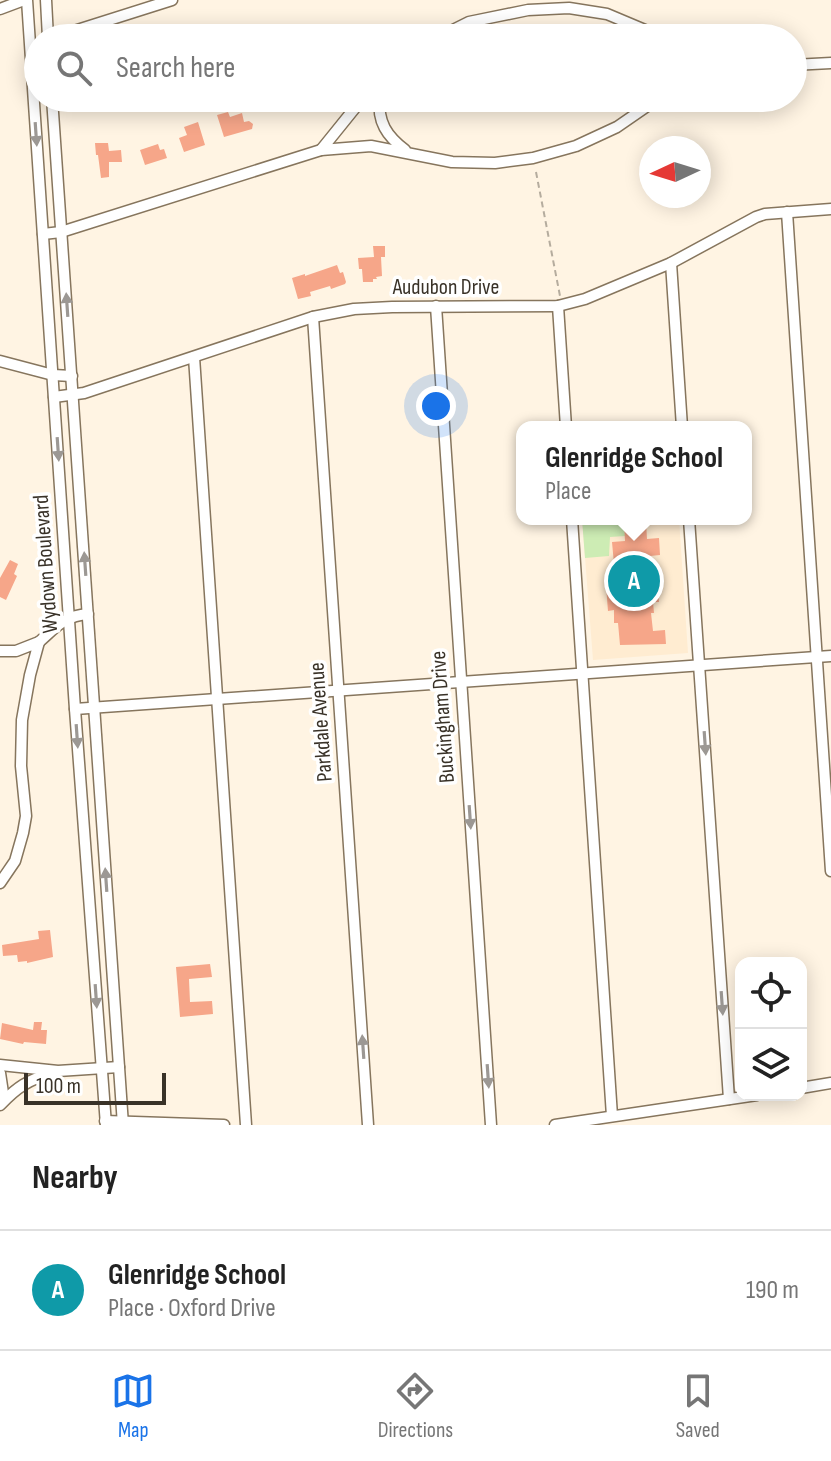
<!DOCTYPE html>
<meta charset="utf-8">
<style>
body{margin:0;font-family:"Sofia Sans Condensed",sans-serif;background:#f2f2f2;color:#222}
.controls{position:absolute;right:24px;bottom:24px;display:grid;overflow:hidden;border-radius:16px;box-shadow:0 4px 20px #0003}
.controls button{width:72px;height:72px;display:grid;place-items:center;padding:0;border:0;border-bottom:2px solid #e0e0e0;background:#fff;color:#222;font:40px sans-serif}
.compass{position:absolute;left:639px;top:136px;width:72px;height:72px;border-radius:50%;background:#fff;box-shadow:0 4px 20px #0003;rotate:266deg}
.scale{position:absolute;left:24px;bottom:20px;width:142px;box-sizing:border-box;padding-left:8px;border:4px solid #393228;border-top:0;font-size:22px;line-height:28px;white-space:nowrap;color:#393228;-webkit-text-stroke:6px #fff;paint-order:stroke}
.you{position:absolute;left:436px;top:406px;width:28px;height:28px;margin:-20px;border:6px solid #fff;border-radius:50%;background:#1a73e8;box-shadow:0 0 0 12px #1a73e833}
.badge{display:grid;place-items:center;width:52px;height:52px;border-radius:50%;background:#1a73e8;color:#fff;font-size:26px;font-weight:700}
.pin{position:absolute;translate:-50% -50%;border:4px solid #fff;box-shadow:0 2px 8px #0006}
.popup{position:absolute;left:516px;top:421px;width:236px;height:104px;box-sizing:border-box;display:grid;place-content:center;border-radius:16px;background:#fff;filter:drop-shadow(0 2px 6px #0005);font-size:26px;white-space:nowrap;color:#767676}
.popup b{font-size:30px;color:#222}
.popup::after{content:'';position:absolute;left:50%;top:100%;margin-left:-16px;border:16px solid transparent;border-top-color:#fff}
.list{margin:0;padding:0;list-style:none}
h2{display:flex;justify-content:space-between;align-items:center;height:104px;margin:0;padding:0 32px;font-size:34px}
h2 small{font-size:26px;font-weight:400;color:#767676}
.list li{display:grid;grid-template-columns:52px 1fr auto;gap:24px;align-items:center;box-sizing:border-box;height:120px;padding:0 32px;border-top:2px solid #e0e0e0}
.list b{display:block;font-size:30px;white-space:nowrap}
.list p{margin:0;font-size:26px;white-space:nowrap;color:#767676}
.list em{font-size:26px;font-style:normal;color:#767676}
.icon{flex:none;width:44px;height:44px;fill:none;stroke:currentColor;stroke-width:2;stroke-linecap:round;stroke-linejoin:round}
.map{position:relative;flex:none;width:831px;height:1125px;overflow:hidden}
.search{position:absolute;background:#fff;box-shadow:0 4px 20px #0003;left:24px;right:24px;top:24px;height:88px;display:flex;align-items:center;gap:20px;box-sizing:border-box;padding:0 28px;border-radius:44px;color:#767676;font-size:30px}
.sheet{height:224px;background:#fff}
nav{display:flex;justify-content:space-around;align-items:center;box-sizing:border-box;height:112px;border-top:2px solid #e0e0e0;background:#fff;font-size:22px;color:#767676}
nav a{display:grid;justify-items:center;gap:4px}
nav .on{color:#1a73e8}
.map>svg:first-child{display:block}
.built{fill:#ffecd1}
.green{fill:#cdecb4}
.building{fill:#f6a689}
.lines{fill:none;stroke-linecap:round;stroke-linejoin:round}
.minor-casing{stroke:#86755d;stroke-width:13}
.path{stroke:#b5ac9e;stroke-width:2;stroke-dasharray:6 4;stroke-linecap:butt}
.minor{stroke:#fff;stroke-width:10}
.oneway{fill:#9c9894}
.labels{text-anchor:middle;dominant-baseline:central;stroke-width:7;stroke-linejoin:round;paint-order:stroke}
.street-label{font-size:22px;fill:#393228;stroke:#fff}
</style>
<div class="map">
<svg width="831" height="1125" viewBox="0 0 831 1125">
<rect width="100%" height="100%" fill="#fff4e3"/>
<path class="built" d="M582,519H679L688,653L593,660Z"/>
<path class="green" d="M582,519H674V520L624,523L625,536L610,537L609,556L585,558Z"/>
<g class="building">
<path d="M228,112L230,117L242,113L244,122L249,121L253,124L252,129L224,137L217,115Z"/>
<path d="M198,122L205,145L184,152L179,138L187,135L184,127Z"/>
<path d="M95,143H108L109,151L121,150L122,162H109V177L101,178L98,155H96Z"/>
<path d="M158,144L160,150L164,149L167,158L145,165L140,150Z"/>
<path d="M373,246H385V257H381L382,276L376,277L377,279H373V282H363L362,269H359L358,258L374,257Z"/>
<path d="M337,265L340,273L343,272L346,282L345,284L331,289L330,286L310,292L311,296L298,299L292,278L305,274V276Z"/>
<path d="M646,522L647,539L659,538L660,555L650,556L651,577H657L659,602H653L654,613H651L653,631L665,630L666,644L620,645L618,623H614V610L608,611L606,586H612L610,564H614L612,542L625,541L624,523Z"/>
<path d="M10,560L18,564L14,574L17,576L6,600L0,597V578Z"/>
<path d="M50,930L53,957L27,963V961L18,962L17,955L3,956L2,945L39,939L38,931Z"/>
<path d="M210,964L212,977L189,979L190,1002L212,1001L213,1014L180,1017L176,967Z"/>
<path d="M34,1022H42L41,1030H47L46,1044L24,1042L23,1044L0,1039L2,1023L33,1030Z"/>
</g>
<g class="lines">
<g class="minor-casing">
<g id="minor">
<path d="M27,0L75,709L106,1125"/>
<path d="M46,0L48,38"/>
<path d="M0,9L24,0"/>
<path d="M52,38L172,0"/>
<path d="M437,38L469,22L528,10L569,8L607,14L664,38"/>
<path d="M793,65L831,63"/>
<path d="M52,98L123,1125"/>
<path d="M380,98C377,122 387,136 405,150"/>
<path d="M321,150L363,98"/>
<path d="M787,212L831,871"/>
<path d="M43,234L61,232L321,150L371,146L452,162L495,163L533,158L576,146L617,127L659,98"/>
<path d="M671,263L682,427"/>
<path d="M436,306L491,1125"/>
<path d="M558,306L566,427"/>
<path d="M313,317L368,1125"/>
<path d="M194,357L246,1125"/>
<path d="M0,361L53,375L72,376"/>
<path d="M54,397L84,393L313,317L354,309L392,307L558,306L585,299L671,263L756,217L765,214L831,209"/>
<path d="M572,519L612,1116"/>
<path d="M689,519L729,1099"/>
<path d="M39,642C56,627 64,616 88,614"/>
<path d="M0,651H16L39,642L30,675L22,720L21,766L26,816L23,833L15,861L0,883"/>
<path d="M75,709L831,656"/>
<path d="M0,1065L58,1071L119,1067"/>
<path d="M0,1073L3,1093L0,1100"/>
<path d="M801,1088L831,1083"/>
<path d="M0,1105C17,1087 28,1080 52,1073"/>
<path d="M105,1121L224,1125"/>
<path d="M555,1125L757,1095"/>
</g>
</g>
<path class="path" d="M536,172L560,296"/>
<use href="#minor" class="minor"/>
</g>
<defs><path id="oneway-solid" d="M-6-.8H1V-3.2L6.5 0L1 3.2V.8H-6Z" transform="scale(2)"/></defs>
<g class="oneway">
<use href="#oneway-solid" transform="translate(36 134) rotate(86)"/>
<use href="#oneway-solid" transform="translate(67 305) rotate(-94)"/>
<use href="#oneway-solid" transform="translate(58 449) rotate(86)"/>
<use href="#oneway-solid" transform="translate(85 564) rotate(-94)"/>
<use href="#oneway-solid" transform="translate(77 736) rotate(86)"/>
<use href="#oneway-solid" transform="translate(705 743) rotate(86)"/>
<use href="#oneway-solid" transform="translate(470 817) rotate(86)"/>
<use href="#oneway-solid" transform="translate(106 880) rotate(-94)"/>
<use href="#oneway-solid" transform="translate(96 996) rotate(86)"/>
<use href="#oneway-solid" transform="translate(722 1003) rotate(86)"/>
<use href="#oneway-solid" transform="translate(363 1047) rotate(-94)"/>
<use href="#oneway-solid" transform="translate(488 1076) rotate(86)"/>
</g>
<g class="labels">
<g class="street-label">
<text x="446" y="287">Audubon Drive</text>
<text transform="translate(46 564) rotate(-94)">Wydown Boulevard</text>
<text transform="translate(443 717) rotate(-94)">Buckingham Drive</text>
<text transform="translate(321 722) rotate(-94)">Parkdale Avenue</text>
</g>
</g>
</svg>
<div class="controls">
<button><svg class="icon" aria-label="locate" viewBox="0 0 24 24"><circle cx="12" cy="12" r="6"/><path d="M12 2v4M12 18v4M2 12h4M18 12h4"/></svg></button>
<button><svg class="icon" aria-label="layers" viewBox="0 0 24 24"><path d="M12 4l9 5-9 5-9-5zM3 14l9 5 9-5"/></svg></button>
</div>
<svg class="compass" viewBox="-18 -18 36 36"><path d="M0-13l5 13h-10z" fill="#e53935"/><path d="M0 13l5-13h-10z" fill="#767676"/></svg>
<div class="scale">100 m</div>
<div class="you"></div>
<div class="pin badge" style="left:634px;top:581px;background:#0f9aa8">A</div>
<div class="popup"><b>Glenridge School</b>Place</div>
<div class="search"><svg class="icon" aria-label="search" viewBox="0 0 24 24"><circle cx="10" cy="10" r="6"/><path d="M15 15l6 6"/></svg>Search here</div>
</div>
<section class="sheet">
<h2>Nearby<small></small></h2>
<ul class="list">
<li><span class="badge" style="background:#0f9aa8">A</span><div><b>Glenridge School</b><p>Place · Oxford Drive</p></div><em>190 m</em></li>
</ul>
</section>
<nav>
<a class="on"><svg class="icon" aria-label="map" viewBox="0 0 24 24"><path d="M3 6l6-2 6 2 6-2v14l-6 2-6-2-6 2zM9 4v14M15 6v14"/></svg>Map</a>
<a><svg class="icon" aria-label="directions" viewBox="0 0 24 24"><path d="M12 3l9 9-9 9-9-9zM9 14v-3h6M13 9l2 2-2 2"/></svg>Directions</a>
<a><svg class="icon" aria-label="saved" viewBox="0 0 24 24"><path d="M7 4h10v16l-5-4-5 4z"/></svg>Saved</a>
</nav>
